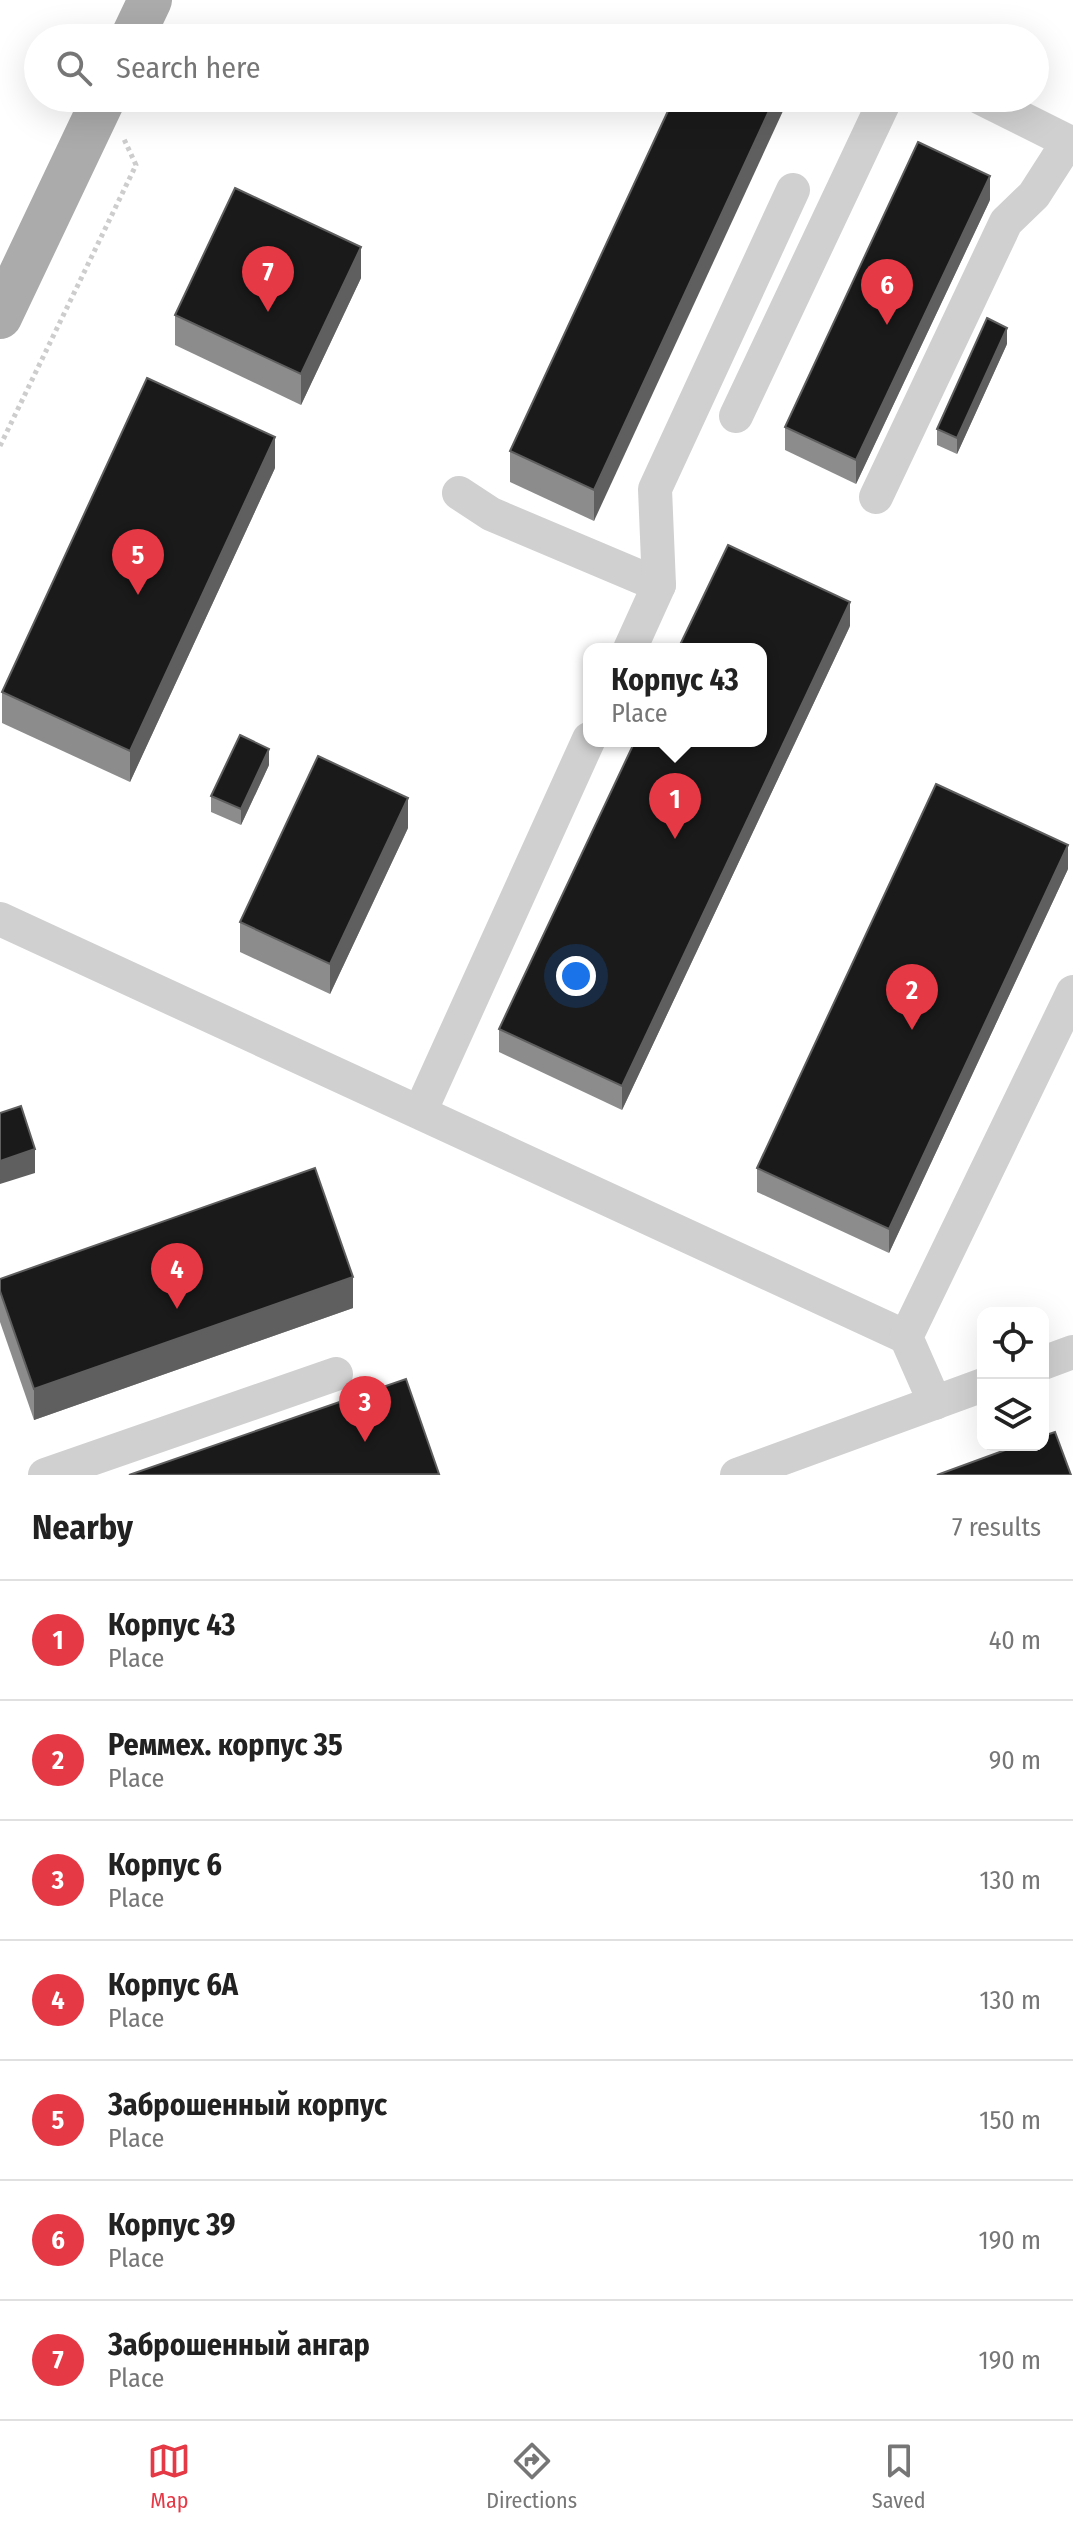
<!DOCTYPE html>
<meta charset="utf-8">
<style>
body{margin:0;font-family:"Fira Sans Condensed",sans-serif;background:#f6f6f6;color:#222}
.controls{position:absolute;right:24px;bottom:24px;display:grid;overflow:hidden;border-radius:16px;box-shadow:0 8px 32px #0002}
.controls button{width:72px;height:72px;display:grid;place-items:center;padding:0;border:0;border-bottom:2px solid #e0e0e0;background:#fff;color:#222;font:40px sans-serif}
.you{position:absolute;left:576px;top:976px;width:28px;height:28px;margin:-20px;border:6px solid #fff;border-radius:50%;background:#1a73e8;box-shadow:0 0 0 12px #1a73e833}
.badge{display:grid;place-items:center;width:52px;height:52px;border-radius:50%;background:#e63946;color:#fff;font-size:26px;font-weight:700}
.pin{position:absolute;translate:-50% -66px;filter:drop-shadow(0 2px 4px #0008)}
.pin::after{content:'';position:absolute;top:42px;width:28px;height:24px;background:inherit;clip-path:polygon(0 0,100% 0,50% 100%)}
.popup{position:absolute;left:583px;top:643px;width:184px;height:104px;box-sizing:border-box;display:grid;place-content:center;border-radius:16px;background:#fff;filter:drop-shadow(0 2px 6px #0005);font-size:26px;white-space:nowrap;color:#767676}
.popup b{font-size:30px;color:#222}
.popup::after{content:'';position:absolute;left:50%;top:100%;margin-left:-16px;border:16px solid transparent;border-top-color:#fff}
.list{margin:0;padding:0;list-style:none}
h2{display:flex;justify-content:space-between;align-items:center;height:104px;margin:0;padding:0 32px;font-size:34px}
h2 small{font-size:26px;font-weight:400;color:#767676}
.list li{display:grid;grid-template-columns:52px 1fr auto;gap:24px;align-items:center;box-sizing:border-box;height:120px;padding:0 32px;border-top:2px solid #e0e0e0}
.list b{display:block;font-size:30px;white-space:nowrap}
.list p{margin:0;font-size:26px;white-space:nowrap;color:#767676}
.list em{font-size:26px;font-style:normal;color:#767676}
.icon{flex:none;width:44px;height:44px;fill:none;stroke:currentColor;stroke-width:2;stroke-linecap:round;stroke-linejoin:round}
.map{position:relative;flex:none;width:1073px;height:1475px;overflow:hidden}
.search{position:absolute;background:#fff;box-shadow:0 8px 32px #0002;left:24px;right:24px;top:24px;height:88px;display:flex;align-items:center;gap:20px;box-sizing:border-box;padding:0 28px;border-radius:44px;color:#767676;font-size:30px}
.sheet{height:944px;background:#fff}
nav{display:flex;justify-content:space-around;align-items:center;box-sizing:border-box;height:112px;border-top:2px solid #e0e0e0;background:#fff;font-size:22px;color:#767676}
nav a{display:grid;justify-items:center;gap:4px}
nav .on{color:#e63946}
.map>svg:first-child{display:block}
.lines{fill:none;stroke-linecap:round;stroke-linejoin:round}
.path{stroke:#cdcdcd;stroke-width:5;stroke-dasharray:4 4;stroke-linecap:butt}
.minor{stroke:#d0d0d0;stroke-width:34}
.major{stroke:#ababab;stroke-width:44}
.wall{fill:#8c8c8c}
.shaded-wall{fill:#5f5f5f}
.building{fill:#1a1a1a;stroke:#5f5f5f;stroke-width:2}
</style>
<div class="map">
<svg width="1073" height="1475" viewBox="0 0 1073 1475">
<rect width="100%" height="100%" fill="#fff"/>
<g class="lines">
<path class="path" d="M0,446L136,165L123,137"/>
<g class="minor">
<path d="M981,98L1073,144"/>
<path d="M736,416L886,98"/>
<path d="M459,493L491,514L659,585"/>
<path d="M876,497L1006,222L1034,195L1068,142"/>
<path d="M630,649L659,585L655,489L793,190"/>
<path d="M0,919L906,1337"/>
<path d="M420,1112L589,739"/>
<path d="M1043,1363L1073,1352"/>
<path d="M935,1403L906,1337L1073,992"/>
<path d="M45,1475L336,1374"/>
<path d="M737,1475L983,1385"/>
</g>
<g class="major">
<path d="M132,38L150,0"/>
<path d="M0,317L104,98"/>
</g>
</g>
<g class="wall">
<path d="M674,98L594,521L510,482V451Z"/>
<path d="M990,200L856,484L785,450V427Z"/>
<path d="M361,278L301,405L175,345V315Z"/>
<path d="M1007,344L957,454L937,445V429Z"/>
<path d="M275,468L130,782L2,723V692Z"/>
<path d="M850,626L622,1110L499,1052V1029Z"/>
<path d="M269,765L241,825L211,812V796Z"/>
<path d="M408,828L330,994L240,952V922Z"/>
<path d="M1068,869L889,1253L757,1192V1168Z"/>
<path d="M0,1279L353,1308L34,1420L0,1322Z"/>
</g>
<g class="shaded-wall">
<path d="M775,98H789L594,521V490Z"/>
<path d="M990,176V200L856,484V460Z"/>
<path d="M361,247V278L301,405V374Z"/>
<path d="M1007,328V344L957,454V438Z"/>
<path d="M275,437V468L130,782V751Z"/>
<path d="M850,602V626L622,1110V1086Z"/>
<path d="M269,749V765L241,825V809Z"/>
<path d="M408,798V828L330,994V964Z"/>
<path d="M1068,845V869L889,1253V1229Z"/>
<path d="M35,1149V1173L0,1184V1161Z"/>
<path d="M353,1277V1308L34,1420V1389Z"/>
</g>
<g class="building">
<path d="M707,27L731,38H702Z"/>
<path d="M674,98H775L594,490L510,451Z"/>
<path d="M918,142L990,176L856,460L785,427Z"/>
<path d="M235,188L361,247L301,374L175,315Z"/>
<path d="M987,318L1007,328L957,438L937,429Z"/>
<path d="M147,378L275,437L130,751L2,692Z"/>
<path d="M728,545L850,602L622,1086L499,1029L635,741H761V649H678Z"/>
<path d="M240,735L269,749L241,809L211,796Z"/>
<path d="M318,756L408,798L330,964L240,922Z"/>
<path d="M936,784L1068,845L889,1229L757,1168Z"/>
<path d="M21,1106L35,1149L0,1161V1113Z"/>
<path d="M315,1168L353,1277L34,1389L0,1291V1279Z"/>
<path d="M406,1379L439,1474L129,1475Z"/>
<path d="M1055,1432L1071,1475H937L1019,1445H1043V1436Z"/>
</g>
</svg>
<div class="controls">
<button><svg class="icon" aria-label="locate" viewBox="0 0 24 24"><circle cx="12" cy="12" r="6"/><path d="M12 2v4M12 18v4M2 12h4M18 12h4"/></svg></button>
<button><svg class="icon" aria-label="layers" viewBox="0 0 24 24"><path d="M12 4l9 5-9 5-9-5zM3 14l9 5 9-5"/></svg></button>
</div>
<div class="you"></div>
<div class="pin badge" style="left:675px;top:839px">1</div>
<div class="popup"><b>Корпус 43</b>Place</div>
<div class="pin badge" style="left:912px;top:1030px">2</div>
<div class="pin badge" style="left:365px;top:1442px">3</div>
<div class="pin badge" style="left:177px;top:1309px">4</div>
<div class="pin badge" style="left:138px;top:595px">5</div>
<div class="pin badge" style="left:887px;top:325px">6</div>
<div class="pin badge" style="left:268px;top:312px">7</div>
<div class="search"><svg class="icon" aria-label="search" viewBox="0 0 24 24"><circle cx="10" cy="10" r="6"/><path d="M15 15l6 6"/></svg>Search here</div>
</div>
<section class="sheet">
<h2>Nearby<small>7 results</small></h2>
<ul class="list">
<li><span class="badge">1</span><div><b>Корпус 43</b><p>Place</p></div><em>40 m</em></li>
<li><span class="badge">2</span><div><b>Реммех. корпус 35</b><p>Place</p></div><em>90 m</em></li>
<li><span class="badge">3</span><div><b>Корпус 6</b><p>Place</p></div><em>130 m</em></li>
<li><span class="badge">4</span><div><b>Корпус 6А</b><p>Place</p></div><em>130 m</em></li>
<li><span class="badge">5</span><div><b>Заброшенный корпус</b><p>Place</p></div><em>150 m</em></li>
<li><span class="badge">6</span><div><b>Корпус 39</b><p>Place</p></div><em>190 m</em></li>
<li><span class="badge">7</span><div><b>Заброшенный ангар</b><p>Place</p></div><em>190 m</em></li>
</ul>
</section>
<nav>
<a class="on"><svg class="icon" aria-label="map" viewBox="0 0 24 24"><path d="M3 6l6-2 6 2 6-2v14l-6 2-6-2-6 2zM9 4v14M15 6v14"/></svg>Map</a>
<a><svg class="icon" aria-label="directions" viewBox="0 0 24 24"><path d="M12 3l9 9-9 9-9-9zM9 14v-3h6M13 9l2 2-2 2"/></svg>Directions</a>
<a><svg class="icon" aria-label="saved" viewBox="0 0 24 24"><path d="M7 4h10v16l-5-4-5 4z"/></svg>Saved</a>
</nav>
